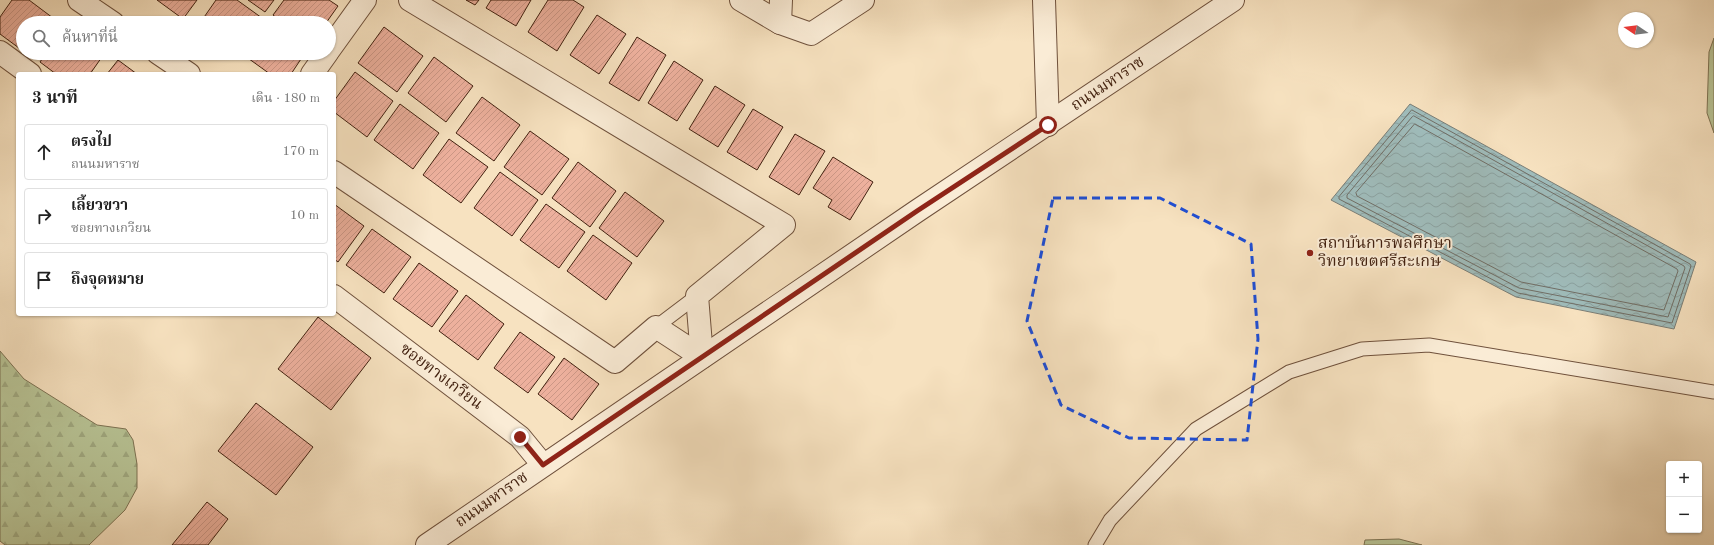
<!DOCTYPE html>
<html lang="th">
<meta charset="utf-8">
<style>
body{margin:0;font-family:"Old Standard TT","Noto Serif Thai",serif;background:#f2f2f2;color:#222}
.controls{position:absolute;right:12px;bottom:12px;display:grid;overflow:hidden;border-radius:4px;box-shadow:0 1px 3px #0004}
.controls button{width:36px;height:36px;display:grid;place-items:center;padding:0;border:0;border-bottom:1px solid #e0e0e0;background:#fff;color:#222;font:20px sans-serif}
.compass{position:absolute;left:1618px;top:12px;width:36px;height:36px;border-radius:50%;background:#fff;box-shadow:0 1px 3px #0004;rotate:283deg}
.stop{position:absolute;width:12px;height:12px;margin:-9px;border:3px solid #8f2418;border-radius:50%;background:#fff}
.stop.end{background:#8f2418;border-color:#fff;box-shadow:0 1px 4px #0008}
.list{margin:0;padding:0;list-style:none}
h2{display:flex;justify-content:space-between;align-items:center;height:52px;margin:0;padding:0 16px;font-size:17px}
h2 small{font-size:13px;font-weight:400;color:#767676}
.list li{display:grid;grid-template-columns:26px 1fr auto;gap:12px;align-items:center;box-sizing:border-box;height:56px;margin:0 8px 8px;padding:0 8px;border:1px solid #e0e0e0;border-radius:4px}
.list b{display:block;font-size:15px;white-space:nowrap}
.list p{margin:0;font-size:13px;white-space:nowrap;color:#767676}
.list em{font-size:13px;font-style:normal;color:#767676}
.icon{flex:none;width:22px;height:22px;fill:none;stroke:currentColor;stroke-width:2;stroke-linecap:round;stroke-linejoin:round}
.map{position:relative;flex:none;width:1714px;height:545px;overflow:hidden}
.search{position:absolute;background:#fff;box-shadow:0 1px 3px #0004;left:16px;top:16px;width:320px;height:44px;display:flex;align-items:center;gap:10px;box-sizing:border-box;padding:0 14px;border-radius:22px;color:#767676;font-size:15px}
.panel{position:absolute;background:#fff;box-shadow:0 1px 3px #0004;left:16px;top:72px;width:320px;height:244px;border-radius:4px}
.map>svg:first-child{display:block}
.forest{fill:url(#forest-firs);stroke:#7d7253}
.pitch{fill:#b8c496;stroke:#7d7253}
.water{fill:url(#water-waves);stroke:#7a7e77}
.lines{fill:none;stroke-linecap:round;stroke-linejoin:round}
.shore{stroke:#706e66;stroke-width:1}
.building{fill:url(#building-hatch);stroke:#422110}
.lane-casing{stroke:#6f513c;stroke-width:15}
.street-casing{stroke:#6f513c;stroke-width:24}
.lane{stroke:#faecd6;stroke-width:13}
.street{stroke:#faecd6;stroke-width:22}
.route{stroke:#8f2418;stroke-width:5}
.marked{fill:none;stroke:#1d4ed8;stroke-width:3;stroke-dasharray:8 5;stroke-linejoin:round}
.poi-dot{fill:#8f2418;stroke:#faecd6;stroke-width:1.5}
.labels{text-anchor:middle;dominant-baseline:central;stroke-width:4;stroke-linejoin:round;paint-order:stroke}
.street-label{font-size:16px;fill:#422110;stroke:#faecd6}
.poi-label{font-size:16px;fill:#422110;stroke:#faecd6;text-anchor:start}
</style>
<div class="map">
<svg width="1714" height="545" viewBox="0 0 1714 545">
<defs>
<pattern id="forest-firs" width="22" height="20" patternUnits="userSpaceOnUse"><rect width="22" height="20" fill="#b8c496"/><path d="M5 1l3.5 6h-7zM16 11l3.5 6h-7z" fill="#9fa880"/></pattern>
<pattern id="water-waves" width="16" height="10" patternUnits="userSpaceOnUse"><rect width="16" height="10" fill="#9fbcbb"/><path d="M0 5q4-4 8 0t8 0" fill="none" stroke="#8aa1a0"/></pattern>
<pattern id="building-hatch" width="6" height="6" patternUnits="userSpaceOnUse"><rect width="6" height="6" fill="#edb09d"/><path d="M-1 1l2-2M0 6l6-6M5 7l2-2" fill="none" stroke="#cc9786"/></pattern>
</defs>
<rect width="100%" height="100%" fill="#f7e2c0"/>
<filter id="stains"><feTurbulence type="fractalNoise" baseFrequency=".005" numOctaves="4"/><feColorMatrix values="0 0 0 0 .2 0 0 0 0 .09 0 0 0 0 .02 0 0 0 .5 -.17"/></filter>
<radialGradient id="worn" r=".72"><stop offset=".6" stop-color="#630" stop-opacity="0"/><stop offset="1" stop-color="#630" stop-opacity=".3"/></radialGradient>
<path class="forest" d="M0,351L24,379L97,425L126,429L133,440L137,464V488L125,510L89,545H5L0,541Z"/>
<g class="pitch">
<path d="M1714,38V133L1707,113L1709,52Z"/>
<path d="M1399,539L1422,545H1364L1365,540Z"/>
</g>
<path class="water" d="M1410,104L1696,262L1674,329L1516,297L1331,200Z"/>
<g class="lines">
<g class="shore">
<path d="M1412,110L1690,264L1691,266L1672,323L1518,293L1339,199V197Z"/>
<path d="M1414,116L1684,266L1685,268L1668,317L1519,288L1347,198V195L1412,117Z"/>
<path d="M1415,124L1677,269L1678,271L1664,310L1521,282L1357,196L1356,193Z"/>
</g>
</g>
<g class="building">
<path d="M12,0H29L57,21L55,23H23V51L0,34V17Z"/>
<path d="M157,0H197L183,19Z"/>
<path d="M216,0H237L262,18L258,23H200Z"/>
<path d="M248,0H274L265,12Z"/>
<path d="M284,0H329L338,6L326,23H283L273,15Z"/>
<path d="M466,0H479L475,5Z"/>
<path d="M491,0H531L516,26L486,8Z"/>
<path d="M548,0H573L584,7L557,51L528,32Z"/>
<path d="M597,15L626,34L599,74L570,55Z"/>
<path d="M384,27L423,56L397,92L358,63Z"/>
<path d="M637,37L666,55L639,101L609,83Z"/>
<path d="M46,53H103L104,54L90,74H56L40,62Z"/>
<path d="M247,53H305L291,74H270L245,56Z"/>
<path d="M434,57L473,86L446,122L408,93Z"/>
<path d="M118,60L137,74H107Z"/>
<path d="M674,61L703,80L677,121L648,103Z"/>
<path d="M355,72L393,101L367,137L334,112V101Z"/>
<path d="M715,86L745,105L718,147L689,129Z"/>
<path d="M482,97L520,125L494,161L456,133Z"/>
<path d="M400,104L439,133L413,169L374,140Z"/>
<path d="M753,109L783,127L757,170L727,152Z"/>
<path d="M530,131L569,159L542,195L504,167Z"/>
<path d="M795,134L825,151L799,195L769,177Z"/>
<path d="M449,139L488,167L461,203L423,175Z"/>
<path d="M833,157L873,182L850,220L828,207L832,200L813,188Z"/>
<path d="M578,162L616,191L590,227L552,198Z"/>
<path d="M500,172L538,200L512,236L474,208Z"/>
<path d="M625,192L664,221L637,257L599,228Z"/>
<path d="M334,204L364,226L338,262L334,259Z"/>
<path d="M546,204L585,232L559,268L520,240Z"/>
<path d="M372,229L411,257L384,293L346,265Z"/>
<path d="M593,235L632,263L606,300L567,271Z"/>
<path d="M419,263L458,291L432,327L393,299Z"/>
<path d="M466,295L504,324L478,360L439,331Z"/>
<path d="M318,317L371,358L331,410L278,369Z"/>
<path d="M520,332L555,357L528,393L494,368Z"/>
<path d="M564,358L599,384L572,420L538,394Z"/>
<path d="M256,403L313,447L276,495L218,451Z"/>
<path d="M207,502L228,519L208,545H172Z"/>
</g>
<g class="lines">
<g class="lane-casing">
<g id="lane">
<path d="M656,327L697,296"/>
<path d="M1095,545L1110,520L1196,429L1289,372L1362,349L1429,345L1714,392"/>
</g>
</g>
<g class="street-casing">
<g id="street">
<path d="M79,0L113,23"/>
<path d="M410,0L784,225L697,296L702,357"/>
<path d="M741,0L780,23L811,34L863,0"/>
<path d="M1044,0L1048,125"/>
<path d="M780,23L781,0"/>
<path d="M329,50L365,0"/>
<path d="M0,52L30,74"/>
<path d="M158,53L189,74"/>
<path d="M312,74L327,53"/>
<path d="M334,172L615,362L656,327L702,357"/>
<path d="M334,296L520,437L543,465"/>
<path d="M427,545L917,211L1233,0"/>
</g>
</g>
<use href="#lane" class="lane"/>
<use href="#street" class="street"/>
</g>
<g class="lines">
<path class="route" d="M520,437L543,465L917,211L1048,125"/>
</g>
<path class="marked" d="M1053,198H1160L1251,244L1258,339L1247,440L1129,438L1061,405L1027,321Z"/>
<circle class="poi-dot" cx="1310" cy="253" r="4"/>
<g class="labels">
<g class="street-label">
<text transform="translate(1108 84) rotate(-34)">ถนนมหาราช</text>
<text transform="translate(441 377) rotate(37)">ซอยทางเกวียน</text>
<text transform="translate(492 500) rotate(-35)">ถนนมหาราช</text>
</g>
<g class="poi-label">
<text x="1318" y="244">สถาบันการพลศึกษา<tspan x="1318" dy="18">วิทยาเขตศรีสะเกษ</tspan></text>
</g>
</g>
<rect width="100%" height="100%" filter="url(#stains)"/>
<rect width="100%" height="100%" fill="url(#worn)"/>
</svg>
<div class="controls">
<button>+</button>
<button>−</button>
</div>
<svg class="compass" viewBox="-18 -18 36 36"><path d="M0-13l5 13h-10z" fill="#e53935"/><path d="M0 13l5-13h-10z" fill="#767676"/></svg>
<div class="stop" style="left:1048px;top:125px"></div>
<div class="stop end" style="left:520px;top:437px"></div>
<div class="search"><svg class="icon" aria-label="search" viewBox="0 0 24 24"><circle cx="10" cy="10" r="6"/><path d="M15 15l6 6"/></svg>ค้นหาที่นี่</div>
<section class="panel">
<h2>3 นาที<small>เดิน · 180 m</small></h2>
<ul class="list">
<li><svg class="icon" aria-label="ahead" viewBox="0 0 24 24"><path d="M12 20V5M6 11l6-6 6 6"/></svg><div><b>ตรงไป</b><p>ถนนมหาราช</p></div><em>170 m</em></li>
<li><svg class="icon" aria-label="right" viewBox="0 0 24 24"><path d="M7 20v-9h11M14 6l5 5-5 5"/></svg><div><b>เลี้ยวขวา</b><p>ซอยทางเกวียน</p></div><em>10 m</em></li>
<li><svg class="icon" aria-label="arrive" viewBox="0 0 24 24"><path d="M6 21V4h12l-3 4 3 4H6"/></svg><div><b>ถึงจุดหมาย</b></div></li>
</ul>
</section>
</div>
